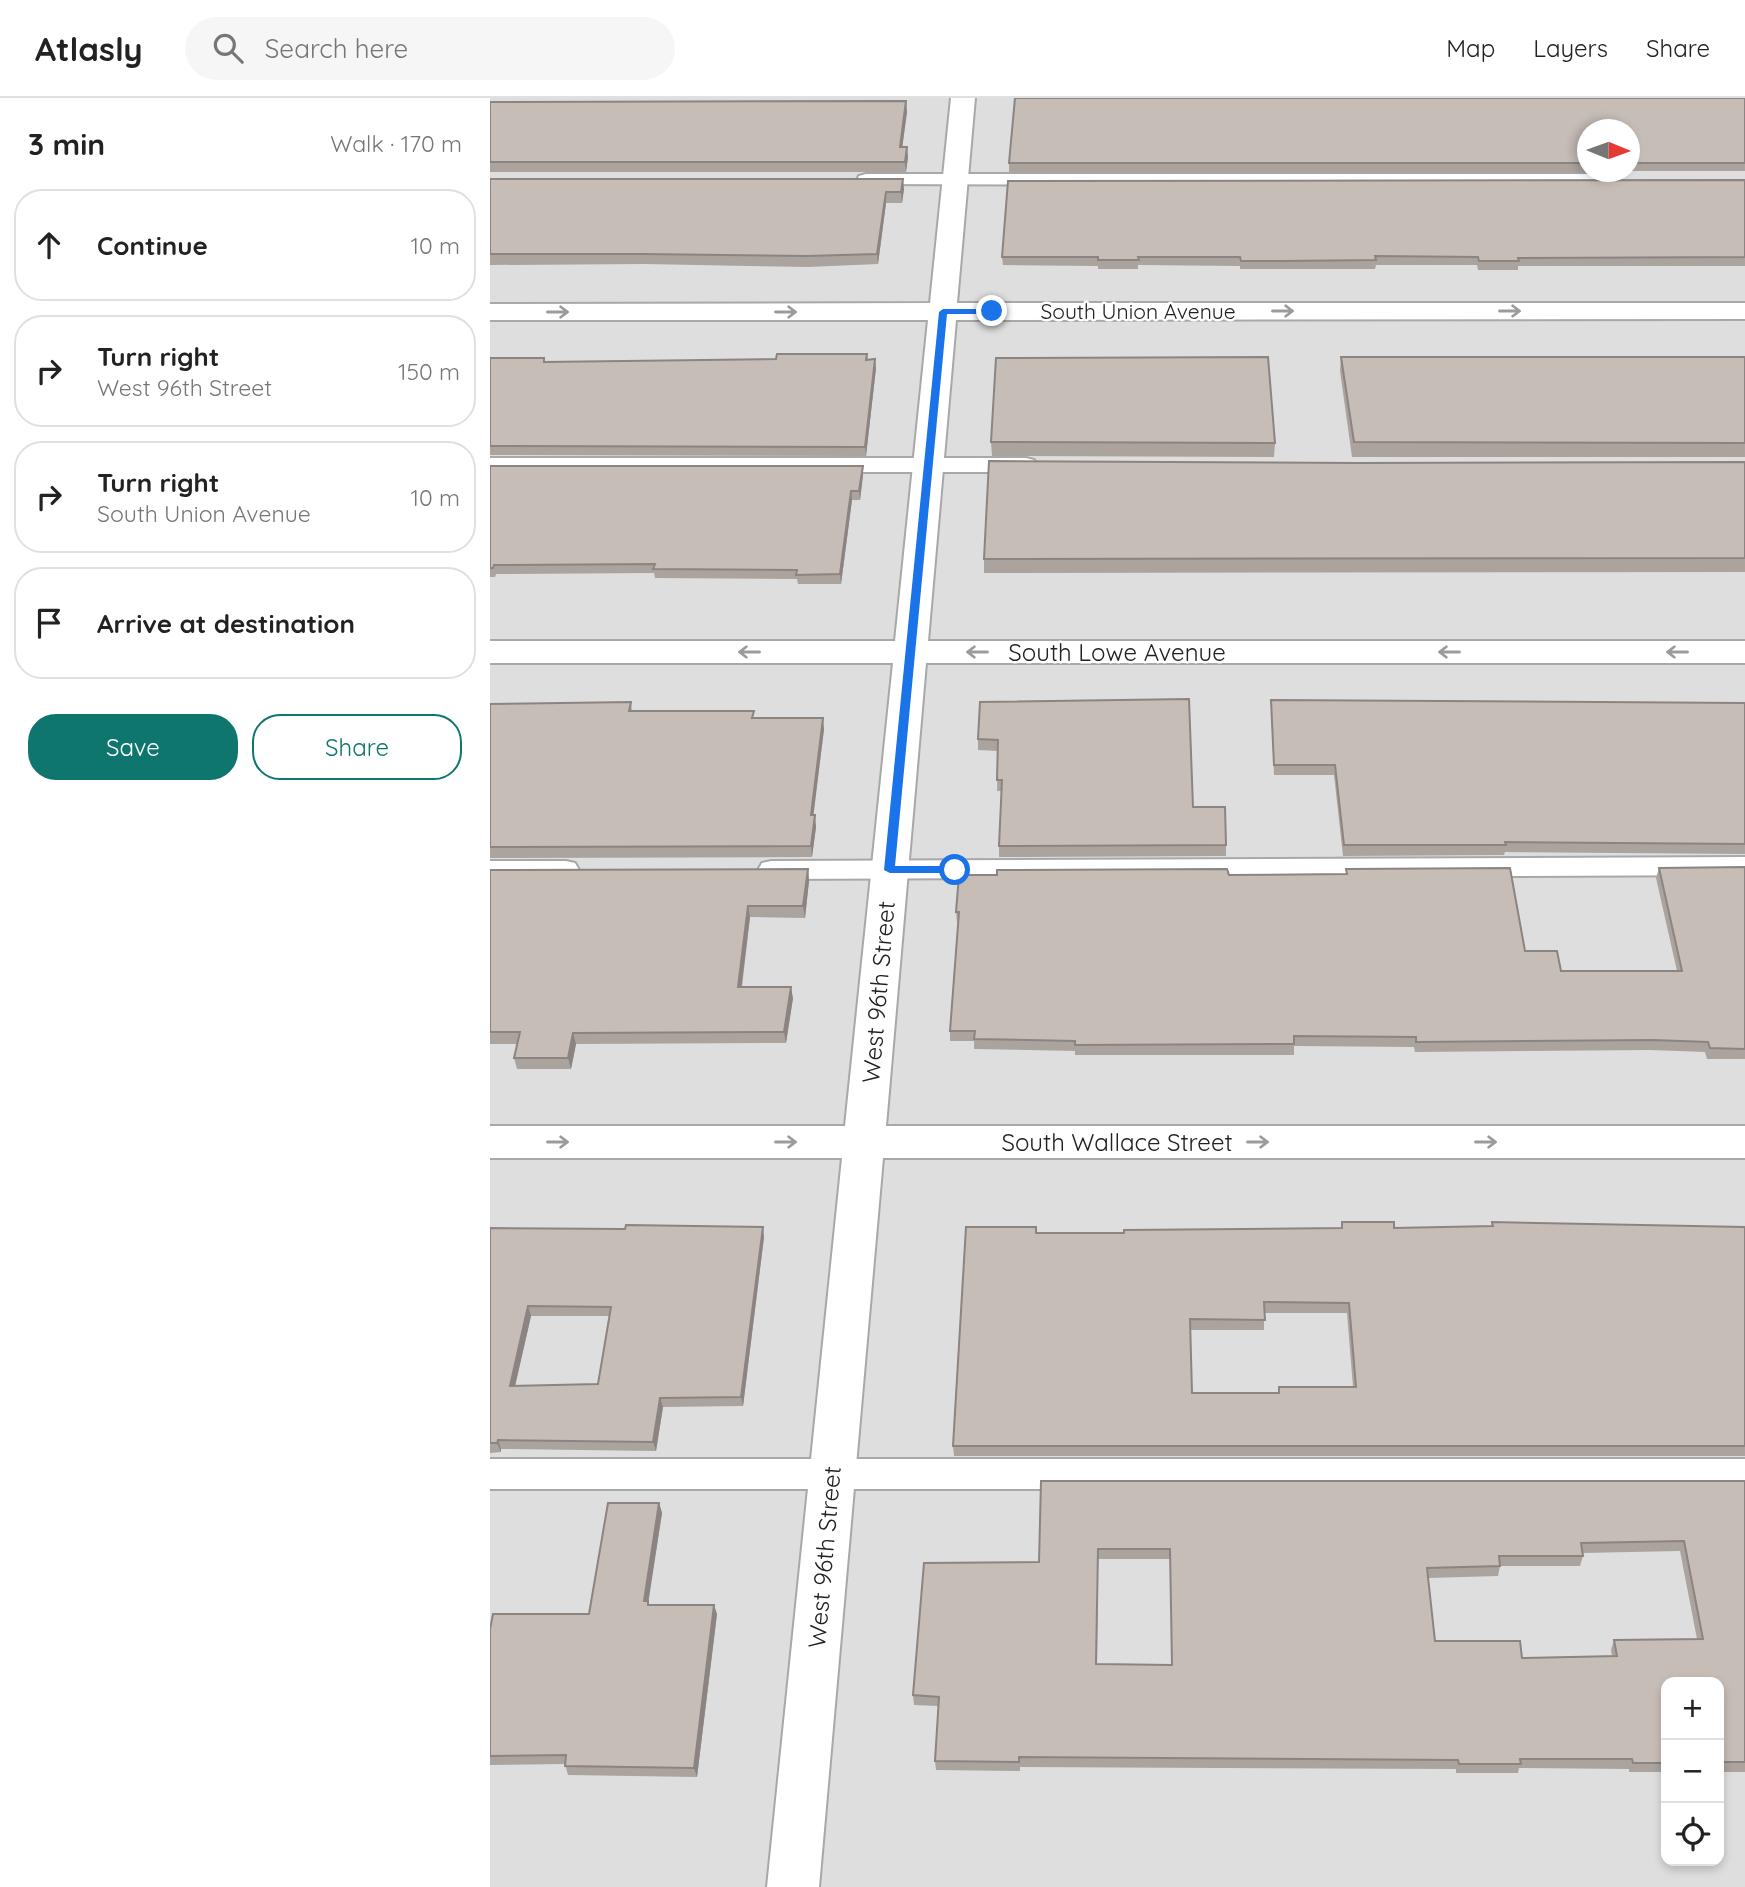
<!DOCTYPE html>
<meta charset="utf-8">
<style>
body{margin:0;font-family:Quicksand,sans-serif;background:#f6f6f6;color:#222}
.controls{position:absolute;right:21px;bottom:21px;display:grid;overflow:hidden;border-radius:14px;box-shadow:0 4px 10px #0003}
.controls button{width:63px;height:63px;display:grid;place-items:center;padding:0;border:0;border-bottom:2px solid #e0e0e0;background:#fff;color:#222;font:35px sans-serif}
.compass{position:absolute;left:1087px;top:21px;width:63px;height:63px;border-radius:50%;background:#fff;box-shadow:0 4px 10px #0003;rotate:91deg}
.stop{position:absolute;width:21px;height:21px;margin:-16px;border:5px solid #1a73e8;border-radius:50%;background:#fff}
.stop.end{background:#1a73e8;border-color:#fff;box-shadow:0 2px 7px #0008}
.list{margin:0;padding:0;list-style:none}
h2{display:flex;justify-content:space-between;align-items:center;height:91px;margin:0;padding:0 28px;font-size:30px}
h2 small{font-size:23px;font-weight:400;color:#767676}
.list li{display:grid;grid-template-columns:46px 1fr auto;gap:21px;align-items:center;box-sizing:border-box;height:112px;margin:0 14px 14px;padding:0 14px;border:2px solid #e0e0e0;border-radius:28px}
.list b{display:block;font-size:26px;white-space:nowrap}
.list p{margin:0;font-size:23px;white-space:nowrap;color:#767676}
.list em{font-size:23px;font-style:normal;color:#767676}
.actions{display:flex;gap:14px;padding:21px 28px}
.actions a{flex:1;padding:16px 0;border:2px solid #0f766e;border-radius:28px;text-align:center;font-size:24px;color:#0f766e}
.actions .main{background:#0f766e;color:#fff}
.icon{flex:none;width:38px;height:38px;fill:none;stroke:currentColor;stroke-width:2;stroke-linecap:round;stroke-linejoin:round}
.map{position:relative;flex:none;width:1255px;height:1789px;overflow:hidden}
header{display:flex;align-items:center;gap:42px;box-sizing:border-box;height:98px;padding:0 35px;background:#fff;border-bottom:2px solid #e0e0e0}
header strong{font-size:33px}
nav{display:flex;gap:38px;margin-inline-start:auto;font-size:24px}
.search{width:490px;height:63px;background:#f6f6f6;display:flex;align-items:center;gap:18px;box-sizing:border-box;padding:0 24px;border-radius:38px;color:#767676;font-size:26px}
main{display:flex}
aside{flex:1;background:#fff}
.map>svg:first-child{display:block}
.residential{fill:#dfdede;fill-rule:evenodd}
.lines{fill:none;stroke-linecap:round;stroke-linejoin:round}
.service-casing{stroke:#a8a8a8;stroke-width:4}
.minor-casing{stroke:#a8a8a8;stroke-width:4}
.service{fill:#fff;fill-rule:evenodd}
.minor{fill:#fff;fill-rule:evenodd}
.wall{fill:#aba39d;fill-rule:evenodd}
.shaded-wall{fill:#8b8480}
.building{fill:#c7bdb7;stroke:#8b8480;stroke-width:2;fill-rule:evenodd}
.oneway{stroke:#9b9b9b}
.route{fill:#1a73e8}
.labels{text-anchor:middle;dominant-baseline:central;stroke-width:5;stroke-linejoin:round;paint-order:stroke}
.far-street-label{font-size:21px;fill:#212121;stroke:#fff}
.street-label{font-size:24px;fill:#212121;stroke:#fff}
</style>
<header>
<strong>Atlasly</strong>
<div class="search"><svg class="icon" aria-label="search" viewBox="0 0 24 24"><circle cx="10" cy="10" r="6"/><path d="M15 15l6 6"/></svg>Search here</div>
<nav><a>Map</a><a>Layers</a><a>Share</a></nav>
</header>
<main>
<aside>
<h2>3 min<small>Walk · 170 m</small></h2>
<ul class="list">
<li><svg class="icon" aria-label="ahead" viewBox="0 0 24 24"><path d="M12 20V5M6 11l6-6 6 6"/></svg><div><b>Continue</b></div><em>10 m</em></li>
<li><svg class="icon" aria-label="right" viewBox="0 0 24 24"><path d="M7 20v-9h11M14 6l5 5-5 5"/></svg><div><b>Turn right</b><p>West 96th Street</p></div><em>150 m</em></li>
<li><svg class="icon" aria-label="right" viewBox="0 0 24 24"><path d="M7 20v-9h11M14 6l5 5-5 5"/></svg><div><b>Turn right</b><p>South Union Avenue</p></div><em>10 m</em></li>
<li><svg class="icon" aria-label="arrive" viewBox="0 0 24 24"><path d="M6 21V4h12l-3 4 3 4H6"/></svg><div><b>Arrive at destination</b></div></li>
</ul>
<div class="actions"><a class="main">Save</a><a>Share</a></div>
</aside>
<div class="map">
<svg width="1255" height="1789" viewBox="0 0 1255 1789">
<rect width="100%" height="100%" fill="#f2ede8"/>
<path class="residential" d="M0,0H1255V1789H0ZM1098,32H1140V74H1098ZM1176,1584H1229V1763H1176Z"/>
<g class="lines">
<g class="service-casing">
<g id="service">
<path d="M376,76H1102L1111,82L1102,88L369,86L367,82L369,78Z"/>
<path d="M0,360H536L544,362L547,367L544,372L536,374H0Z"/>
<path d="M1255,759V777L281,781L272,779L268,772L272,765L281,763Z"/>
<path d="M0,763H76L85,765L89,772L85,779L76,781H0Z"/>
<rect x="0" y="1361" width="1255" height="30"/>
</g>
</g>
<g class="minor-casing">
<path id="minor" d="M461,0H485L467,205H1255V221L466,222L438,543H1255V565H436L396,1028H1255V1060H393L329,1789H277L352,1060H0V1028H355L403,565H0V543H405L438,222H0V206L440,205Z"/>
</g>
<use href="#service" class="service"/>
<use href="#minor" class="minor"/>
</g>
<g class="wall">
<path d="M1255,0V73H1139V32H1097V74H519V65Z"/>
<path d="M416,3L417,14L412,49L418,59L416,74H0V4Z"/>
<path d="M0,81L414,91L412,105H396L388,166L318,169L154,166L0,167Z"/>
<path d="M1255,82V168H1028V172H988L987,167H886L885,171H750V168L648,167V171H608V168L513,167L512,159Z"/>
<path d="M377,256L378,262L386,270L376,358L0,357V260L55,264L286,261Z"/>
<path d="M851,259H1255V359H862L850,273Z"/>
<path d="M501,344L785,345L784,359L502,358Z"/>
<path d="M1255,364V474L494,475V461Z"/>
<path d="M0,368H373V377L370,402H362L351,486H308L307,481L165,480L164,475L6,476L5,479H0Z"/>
<path d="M781,602L1255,605V756L1015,754L1014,757L853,758L844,677H784L781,612Z"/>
<path d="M0,604L1,606L141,604L142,613L265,620L334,631L323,717L326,729L322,759L0,760Z"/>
<path d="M490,604L703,709L736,747V758L509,759V748L512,693H507L508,653L488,652V641Z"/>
<path d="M1255,769V961H1217L1215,954L1160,952L925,954L924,949L804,948V957H585V953L484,951V943H460V933L468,824H467L466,814L739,777L856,776V771L1035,853L1071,873H1187L1166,780L1169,770Z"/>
<path d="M318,771L319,783L315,820L260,819L252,889L303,900L296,945L86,946L81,971H27L24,960L28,946H0V772Z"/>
<path d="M852,1124L904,1130L1001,1128L1002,1124L1255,1129V1358H464L463,1348L546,1135H634L851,1130ZM774,1215H857L863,1289H789L788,1295H702L700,1232H774Z"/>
<path d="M0,1130L274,1139L253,1308L173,1309L166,1353L11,1351V1354L0,1355ZM41,1218H120L108,1286L25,1288Z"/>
<path d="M551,1383H1255V1674H1229V1584H1176V1674H1139V1671L1029,1670L1028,1675H966V1671L530,1669V1673L446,1672L445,1663L448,1608L424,1607L423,1597L549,1464ZM1190,1453L1207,1541L1124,1542L1121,1552L1122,1558L1032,1560L945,1543L938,1480L1008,1478L1010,1468H1090L1093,1458L1092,1455ZM608,1461H680L682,1567L607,1566Z"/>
<path d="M169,1405L172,1415L158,1503L159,1507L227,1516L207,1679L78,1677L75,1666L0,1667V1531L99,1516Z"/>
</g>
<g class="shaded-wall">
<path d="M416,3L417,14L411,59L410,49Z"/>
<path d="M417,49L418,59L416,74L415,64Z"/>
<path d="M413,81L414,91L412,105L411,94Z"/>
<path d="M396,94V105L388,166L387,156Z"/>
<path d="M385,261L386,270L376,358L375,349Z"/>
<path d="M373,368V377L370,402L369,393Z"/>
<path d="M361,393L362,402L351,486L350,476Z"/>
<path d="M333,620L334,631L322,729L321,717Z"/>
<path d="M325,717L326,729L322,759L321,748Z"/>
<path d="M318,771L319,783L315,820L313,808Z"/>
<path d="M258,808L260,819L250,900L248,889Z"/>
<path d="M301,889L303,900L296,945L294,934Z"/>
<path d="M83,935L86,946L81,971L78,960Z"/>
<path d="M273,1129L274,1139L253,1308L251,1299Z"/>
<path d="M38,1208L41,1218L23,1297L20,1288Z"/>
<path d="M170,1300L173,1309L166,1353L163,1344Z"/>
<path d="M8,1342L11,1351V1354L7,1345Z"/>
<path d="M169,1405L172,1415L157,1513L154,1503Z"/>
<path d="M224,1507L227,1516L207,1679L204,1670Z"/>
</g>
<g class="building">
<path d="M525,0H1255V65H1139V32H1097V65H519Z"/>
<path d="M416,3L410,49H417L415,64H0V4Z"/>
<path d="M0,81H413L411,94H396L387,156L317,158L152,156H0Z"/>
<path d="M1255,82V159L1028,160L1029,163H989L988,159L885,158L886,162L791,163H751L750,159H648L649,162H608V159H512L518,83Z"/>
<path d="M287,256H377L376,262L385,261L375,349L0,348V260H54V264L286,261Z"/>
<path d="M778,259L785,345L501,344L506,260Z"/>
<path d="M851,259H1255V345L864,344Z"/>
<path d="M499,363L867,365L1255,364V460L494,461Z"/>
<path d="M0,368H373L369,393H361L350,476L306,477L307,472L163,471L165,466L4,467L3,470H0Z"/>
<path d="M699,601L703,709H735L736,747L509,748L512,682H507L508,642L488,641L490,604Z"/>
<path d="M781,602L1255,605V746L1015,744L1016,747H854L845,667H784Z"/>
<path d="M141,604L139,613H264L262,620H333L321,717H325L321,748L0,749V606Z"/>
<path d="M1255,769V951L1220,950L1218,944L1163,942L926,944V939L804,938V946L585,947V943L484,941L485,933H460L469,814H466L469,777H507V772L737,771L739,777L857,776L856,771L1020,770L1035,853H1067L1071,873H1192L1169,770Z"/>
<path d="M318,771L313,808H258L248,889H301L294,934L83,935L78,960H24L30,934H0V772Z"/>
<path d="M852,1124H904V1130L1003,1128L1002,1124L1255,1129V1348H463L476,1129H546V1135H634V1132L852,1130ZM774,1204L859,1205L866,1289H789V1295H702L700,1221L775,1222Z"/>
<path d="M136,1127L273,1129L251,1299L170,1300L163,1344L8,1342L7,1345H0V1130L135,1131ZM38,1208L121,1209L108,1286L20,1288Z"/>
<path d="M551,1383H1255V1664H1229V1584H1176V1665H1143L1142,1661H1030L1031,1666H969L968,1662L529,1659V1664L445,1663L449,1599L423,1597L434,1465L549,1464ZM1194,1443L1213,1541L1124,1542L1127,1558L1032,1560L1030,1543H945L937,1470L1010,1468L1009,1458H1093L1091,1445ZM608,1451H680L682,1567L606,1566Z"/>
<path d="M118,1405H169L154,1503H158V1507H224L204,1670L75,1668L76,1657L0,1658V1531L3,1516H99Z"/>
</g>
<defs><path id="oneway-shaft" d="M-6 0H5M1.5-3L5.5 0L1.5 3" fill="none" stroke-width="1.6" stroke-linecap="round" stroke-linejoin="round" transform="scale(1.75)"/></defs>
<g class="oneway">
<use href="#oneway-shaft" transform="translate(793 213)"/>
<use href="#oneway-shaft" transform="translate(1020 213)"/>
<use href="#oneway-shaft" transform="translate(68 214)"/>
<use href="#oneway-shaft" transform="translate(296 214)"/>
<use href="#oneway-shaft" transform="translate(259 554) rotate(180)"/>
<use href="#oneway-shaft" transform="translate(487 554) rotate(180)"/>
<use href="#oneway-shaft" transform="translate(959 554) rotate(180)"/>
<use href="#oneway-shaft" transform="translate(1187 554) rotate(180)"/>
<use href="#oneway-shaft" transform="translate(68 1044)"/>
<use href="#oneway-shaft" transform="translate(296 1044)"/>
<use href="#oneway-shaft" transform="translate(768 1044)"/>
<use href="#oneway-shaft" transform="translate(996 1044)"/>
</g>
<path class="route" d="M453,211H502L506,213L502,216H457L405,768H465L470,772L465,775H400L394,772L449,214Z"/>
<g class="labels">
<g class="far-street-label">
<text x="648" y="213">South Union Avenue</text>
</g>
<g class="street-label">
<text x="627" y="554">South Lowe Avenue</text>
<text transform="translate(388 894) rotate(-85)">West 96th Street</text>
<text x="627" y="1044">South Wallace Street</text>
<text transform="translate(334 1459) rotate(-85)">West 96th Street</text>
</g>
</g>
</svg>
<div class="controls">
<button>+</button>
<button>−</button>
<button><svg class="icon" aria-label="locate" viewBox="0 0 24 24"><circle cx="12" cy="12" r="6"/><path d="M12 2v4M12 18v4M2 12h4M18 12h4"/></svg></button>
</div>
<svg class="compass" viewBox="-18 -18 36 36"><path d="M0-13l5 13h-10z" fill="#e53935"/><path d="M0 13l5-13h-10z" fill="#767676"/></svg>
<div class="stop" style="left:465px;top:772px"></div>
<div class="stop end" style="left:502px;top:213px"></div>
</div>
</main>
